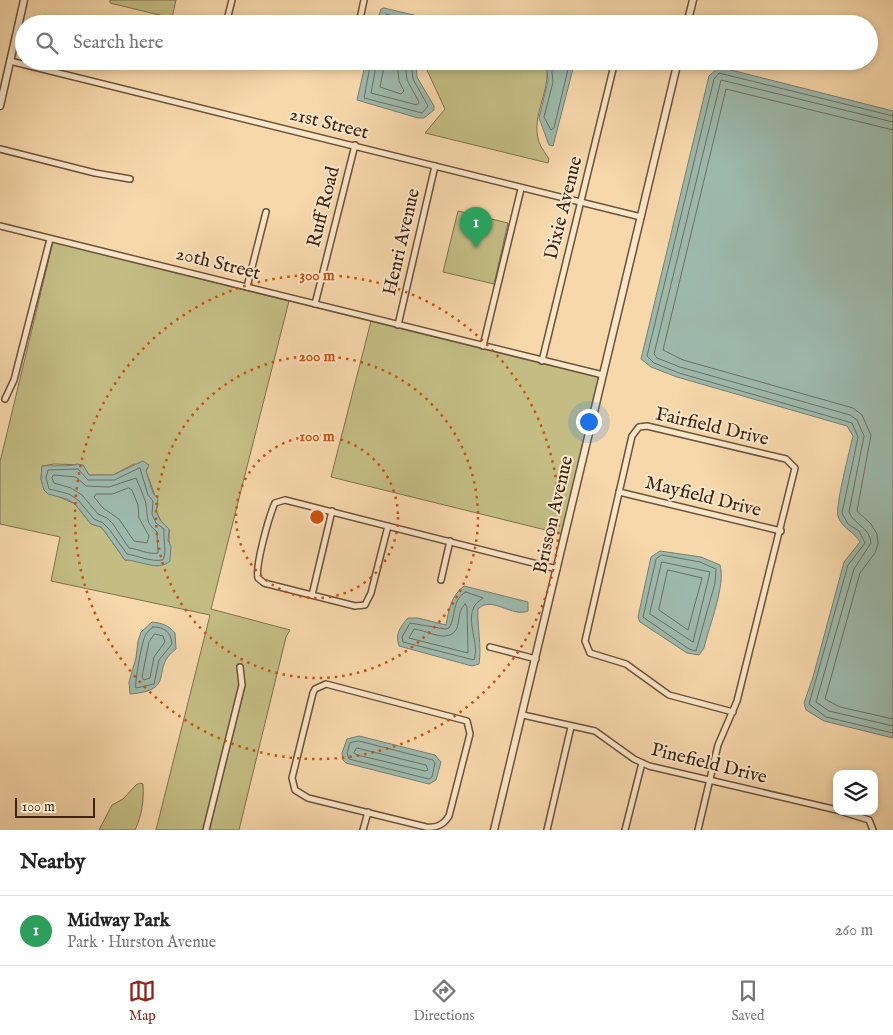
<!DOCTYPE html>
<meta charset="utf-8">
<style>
body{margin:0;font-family:"IM FELL English",serif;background:#f2f2f2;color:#222}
.controls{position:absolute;right:15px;bottom:15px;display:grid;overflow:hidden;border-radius:10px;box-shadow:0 2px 8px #0003}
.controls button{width:45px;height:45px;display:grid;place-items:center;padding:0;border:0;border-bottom:1px solid #e0e0e0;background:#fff;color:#222;font:25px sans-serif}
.scale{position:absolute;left:15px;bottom:12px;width:80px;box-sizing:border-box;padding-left:5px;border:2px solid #3c2518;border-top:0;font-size:14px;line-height:18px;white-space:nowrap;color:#3c2518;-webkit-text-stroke:4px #fae6c8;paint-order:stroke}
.you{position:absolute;left:588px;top:421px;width:18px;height:18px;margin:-12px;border:4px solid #fff;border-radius:50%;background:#1a73e8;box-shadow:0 0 0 8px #1a73e833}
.badge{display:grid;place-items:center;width:32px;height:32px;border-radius:50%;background:#8f2418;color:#fff;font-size:16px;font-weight:700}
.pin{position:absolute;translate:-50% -41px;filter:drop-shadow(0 1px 2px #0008)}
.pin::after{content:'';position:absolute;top:26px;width:18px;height:15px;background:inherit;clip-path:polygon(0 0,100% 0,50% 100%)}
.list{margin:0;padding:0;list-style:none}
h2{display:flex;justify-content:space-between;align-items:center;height:65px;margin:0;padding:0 20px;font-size:21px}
h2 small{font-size:16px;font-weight:400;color:#767676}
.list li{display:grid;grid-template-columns:32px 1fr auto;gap:15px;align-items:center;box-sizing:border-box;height:70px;padding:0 20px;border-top:1px solid #e0e0e0}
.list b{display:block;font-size:19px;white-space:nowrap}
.list p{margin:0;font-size:16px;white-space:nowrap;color:#767676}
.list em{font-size:16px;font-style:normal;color:#767676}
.icon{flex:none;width:28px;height:28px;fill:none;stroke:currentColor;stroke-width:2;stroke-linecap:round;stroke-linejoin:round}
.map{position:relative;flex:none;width:893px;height:830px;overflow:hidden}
.search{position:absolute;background:#fff;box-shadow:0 2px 8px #0003;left:15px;right:15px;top:15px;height:55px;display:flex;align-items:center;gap:12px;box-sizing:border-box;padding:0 18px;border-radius:28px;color:#767676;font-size:19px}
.sheet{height:135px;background:#fff}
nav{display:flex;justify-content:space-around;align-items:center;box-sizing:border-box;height:70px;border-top:1px solid #e0e0e0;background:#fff;font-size:14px;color:#767676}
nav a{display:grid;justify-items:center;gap:2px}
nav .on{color:#8f2418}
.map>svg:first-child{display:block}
.green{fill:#c3bd84;stroke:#80714e;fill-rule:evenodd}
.water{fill:#9db9ac;stroke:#767e71}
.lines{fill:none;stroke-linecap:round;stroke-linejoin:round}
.shore{stroke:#6c6f62;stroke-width:1}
.minor-casing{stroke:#6b523d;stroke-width:8}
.tertiary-casing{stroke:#6b523d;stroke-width:9}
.minor{stroke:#fae6c8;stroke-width:5}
.tertiary{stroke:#fae6c8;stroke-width:6}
.ring{fill:none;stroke:#ce510e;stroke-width:2.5;stroke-dasharray:2.5 5}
.labels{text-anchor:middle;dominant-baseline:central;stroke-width:4;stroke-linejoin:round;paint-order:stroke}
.street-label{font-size:19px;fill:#3c2518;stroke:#fae6c8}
.centre{fill:#ce510e;stroke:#fae6c8;stroke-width:2.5}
.ring-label{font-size:15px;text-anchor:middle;font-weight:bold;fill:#ce510e;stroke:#fae6c8;stroke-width:4;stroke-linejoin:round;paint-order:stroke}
</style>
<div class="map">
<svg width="893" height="830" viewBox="0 0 893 830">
<rect width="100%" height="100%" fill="#f7d8ab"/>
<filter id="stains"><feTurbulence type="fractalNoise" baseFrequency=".004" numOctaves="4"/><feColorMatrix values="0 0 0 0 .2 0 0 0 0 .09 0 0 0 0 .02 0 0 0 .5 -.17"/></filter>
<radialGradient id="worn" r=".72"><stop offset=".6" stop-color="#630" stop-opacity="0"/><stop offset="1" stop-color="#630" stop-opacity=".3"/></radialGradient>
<g class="green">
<path d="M110,0H176L172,18L110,3Z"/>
<path d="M427,61H546C553,88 530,115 539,142C541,148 546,154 549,159L548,163L425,133L445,109L426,68Z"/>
<path d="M458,211L508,223L494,284L443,272Z"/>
<path d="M53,242L289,301L211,609L290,630L286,637L239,830H209L245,686L242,664L237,665L239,685L204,830H156L210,615L51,581L60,537L0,524V462ZM54,464L83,465L89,475H113L134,464L148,467L146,471L158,504L156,511L161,521L169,529V553L158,566C147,564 137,560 125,560L105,532L101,527L91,524L75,504L44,490L41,479L42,466Z"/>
<path d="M371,321L599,377L562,534L331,477Z"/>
<path d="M140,783L143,784C144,801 142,815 135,830H99L112,805L123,799L136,785Z"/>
</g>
<g class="water">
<path d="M384,8L426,18L429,21L427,24H376L381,9Z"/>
<path d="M366,61H416L417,77L434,106V110L424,118H418L357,100Z"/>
<path d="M546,61H575L553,146L549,145L539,118L548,81Z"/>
<path d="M719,67L893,111V738L824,721L806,710L804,703L813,677L844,562L860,542C854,531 842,529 838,516C835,507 850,449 853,436L847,426L677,377L651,367L641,359L709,76Z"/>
<path d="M143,461L149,465L146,471L153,493L158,499L156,511L160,520L169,529L168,541L171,546L170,561C158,572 139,560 125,560L105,532L101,527L91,524L75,504L67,499L48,494L44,490L41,479L42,466C51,465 72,467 77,464L83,465L89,475H113Z"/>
<path d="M660,551L701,557L720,565C726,585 709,626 704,648L699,655L687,653L640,622L638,617L651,557Z"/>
<path d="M464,586L528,602V611C513,618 491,595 478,609C477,628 482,646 479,664L472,666L399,646C395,634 400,627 408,618H418L446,625C449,609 451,596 464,586Z"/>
<path d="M152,622C162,623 168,625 175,633L176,649C149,669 178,690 130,694L129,682L136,658L138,641L141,632Z"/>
<path d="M359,736L435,755L441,762L436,780L429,784L346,763L343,760L342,753L347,739Z"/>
</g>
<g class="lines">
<g class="shore">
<path d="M381,24L386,14L423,24"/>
<path d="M371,61L364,98L422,113L428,106L413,79L411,61"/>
<path d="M377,61L371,93L417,105L419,102L407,80L405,61"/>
<path d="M385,61L380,87L401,94L404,91L399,81L397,61"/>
<path d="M551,61L553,82L544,117L551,130L554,128L570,61"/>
<path d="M893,116L719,73L714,79L647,356L654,363L679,373L852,423L858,437L842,513L848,524L859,531L865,543L848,565L809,704L826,717L893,733"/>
<path d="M893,122L721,80L654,354L657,358L680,367L850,415L857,420L864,436L849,512C854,525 870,527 871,543L854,569L816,702L829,711L893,726"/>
<path d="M893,130L726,89L663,350L683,360L853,408L862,415L871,435L857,511L871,524L877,534L878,544L875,553L860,573L825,699L840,707L893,719"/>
<path d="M140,468L148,495L153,501L152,514L156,523L164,529C163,540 167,551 163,560C150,562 139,556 127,554L109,529L103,523L94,519L78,500L69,494L49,489L46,478L48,470L78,469L88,480H114Z"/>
<path d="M54,475L76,477L86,486L109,487L136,478C138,483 145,499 146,504C148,517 145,522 157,532L158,553C149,555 139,549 129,548L113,524L107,518L98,514L82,495L71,488L54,483L52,478Z"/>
<path d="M129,488L132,490L138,505L139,518L149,536L147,543L134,541L119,519L103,508L94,497L96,494H112Z"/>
<path d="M662,555L700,562L716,569L715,583L696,651L689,649L643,617L656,559Z"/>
<path d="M662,562L710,572L693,642L650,614Z"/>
<path d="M668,570L702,578L688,630L659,610Z"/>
<path d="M466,592L483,598C481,600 477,602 475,605C465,621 480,644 474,660L403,642L402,637L410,623L445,629L449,628C456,617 452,598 466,592Z"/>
<path d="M465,604L467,607L468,653L409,638L414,629C425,630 439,639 450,635C463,630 455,612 465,604Z"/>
<path d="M153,627C165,627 171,632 172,644L159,660L154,684L136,688C134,685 142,642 145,636C147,632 149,630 153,627Z"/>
<path d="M155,634L163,636L165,642L154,657L150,678L144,680L142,677L149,642Z"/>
<path d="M359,741L433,760L435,763L432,777L429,779L349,759L347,753L350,743Z"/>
<path d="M357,748L426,765L428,770L425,771L357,755L354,753Z"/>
</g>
<g class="minor-casing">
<g id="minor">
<path d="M226,24L232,0"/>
<path d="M359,24L364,0"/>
<path d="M10,61L641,217"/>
<path d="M666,61L678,64"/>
<path d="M0,149L95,173L130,179"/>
<path d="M0,226L603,375"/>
<path d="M247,287L266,212"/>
<path d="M315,304L355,145"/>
<path d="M398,325L435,166"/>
<path d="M483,346L521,189"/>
<path d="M542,361L615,61"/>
<path d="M5,399L14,380L50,239"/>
<path d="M619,492L781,531"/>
<path d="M388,526L371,593L365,605L355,606L264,583L258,578C255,566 269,516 275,503L285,500L557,569"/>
<path d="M441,580L450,541"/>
<path d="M312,595L332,511"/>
<path d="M490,647L536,659"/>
<path d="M326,684L467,721L470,734L449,816C443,825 437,828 426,827L308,798L295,790L292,778L313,693L315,689Z"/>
<path d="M523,715L595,731L634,759L649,766L837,810"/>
<path d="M840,811L869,820L873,830"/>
<path d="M206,830L242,685L240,667"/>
<path d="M363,830L368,812"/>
<path d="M547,830L571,727"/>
<path d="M625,830L642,763"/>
<path d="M698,830L718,745L737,701L795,468L786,459L647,426L639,427L632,436L585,641L590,653L626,664L669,695L733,712"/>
</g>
</g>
<g class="tertiary-casing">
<g id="tertiary">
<path d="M687,24L693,0"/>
<path d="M0,106L24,0"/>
<path d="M494,830L678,61"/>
</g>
</g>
<use href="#minor" class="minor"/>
<use href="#tertiary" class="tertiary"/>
</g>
<g class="ring">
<circle cx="317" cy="517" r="81"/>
<circle cx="317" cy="517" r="161"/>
<circle cx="317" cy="517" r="242"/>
</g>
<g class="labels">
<g class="street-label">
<text transform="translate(329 124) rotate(14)">21st Street</text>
<text transform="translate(324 207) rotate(-76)">Ruff Road</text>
<text transform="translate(564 208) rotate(-76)">Dixie Avenue</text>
<text transform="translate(402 242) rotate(-77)">Henri Avenue</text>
<text transform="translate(218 264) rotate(14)">20th Street</text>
<text transform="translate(712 427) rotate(13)">Fairfield Drive</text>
<text transform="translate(703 497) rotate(14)">Mayfield Drive</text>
<text transform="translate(554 515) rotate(-77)">Brisson Avenue</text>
<text transform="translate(709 764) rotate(14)">Pinefield Drive</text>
</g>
</g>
<circle cx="317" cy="517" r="8" class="centre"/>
<g class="ring-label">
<text x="317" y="280">300 m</text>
<text x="317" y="361">200 m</text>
<text x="317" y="441">100 m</text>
</g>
<rect width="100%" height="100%" filter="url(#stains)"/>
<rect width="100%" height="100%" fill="url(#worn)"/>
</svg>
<div class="controls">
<button><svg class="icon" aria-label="layers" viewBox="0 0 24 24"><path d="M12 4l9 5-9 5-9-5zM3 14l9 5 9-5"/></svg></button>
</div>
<div class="scale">100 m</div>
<div class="you"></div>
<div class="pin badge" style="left:476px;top:248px;background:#2e9e5b">1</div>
<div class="search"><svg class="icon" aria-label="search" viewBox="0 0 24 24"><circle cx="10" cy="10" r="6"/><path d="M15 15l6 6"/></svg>Search here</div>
</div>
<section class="sheet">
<h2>Nearby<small></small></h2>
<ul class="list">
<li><span class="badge" style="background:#2e9e5b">1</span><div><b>Midway Park</b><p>Park · Hurston Avenue</p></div><em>260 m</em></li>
</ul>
</section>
<nav>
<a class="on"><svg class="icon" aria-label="map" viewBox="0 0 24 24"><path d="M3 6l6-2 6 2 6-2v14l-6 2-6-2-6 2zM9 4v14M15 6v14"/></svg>Map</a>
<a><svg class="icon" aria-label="directions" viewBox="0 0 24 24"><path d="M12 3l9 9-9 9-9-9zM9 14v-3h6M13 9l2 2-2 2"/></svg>Directions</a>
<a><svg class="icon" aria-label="saved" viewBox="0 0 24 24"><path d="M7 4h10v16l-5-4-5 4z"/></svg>Saved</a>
</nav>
